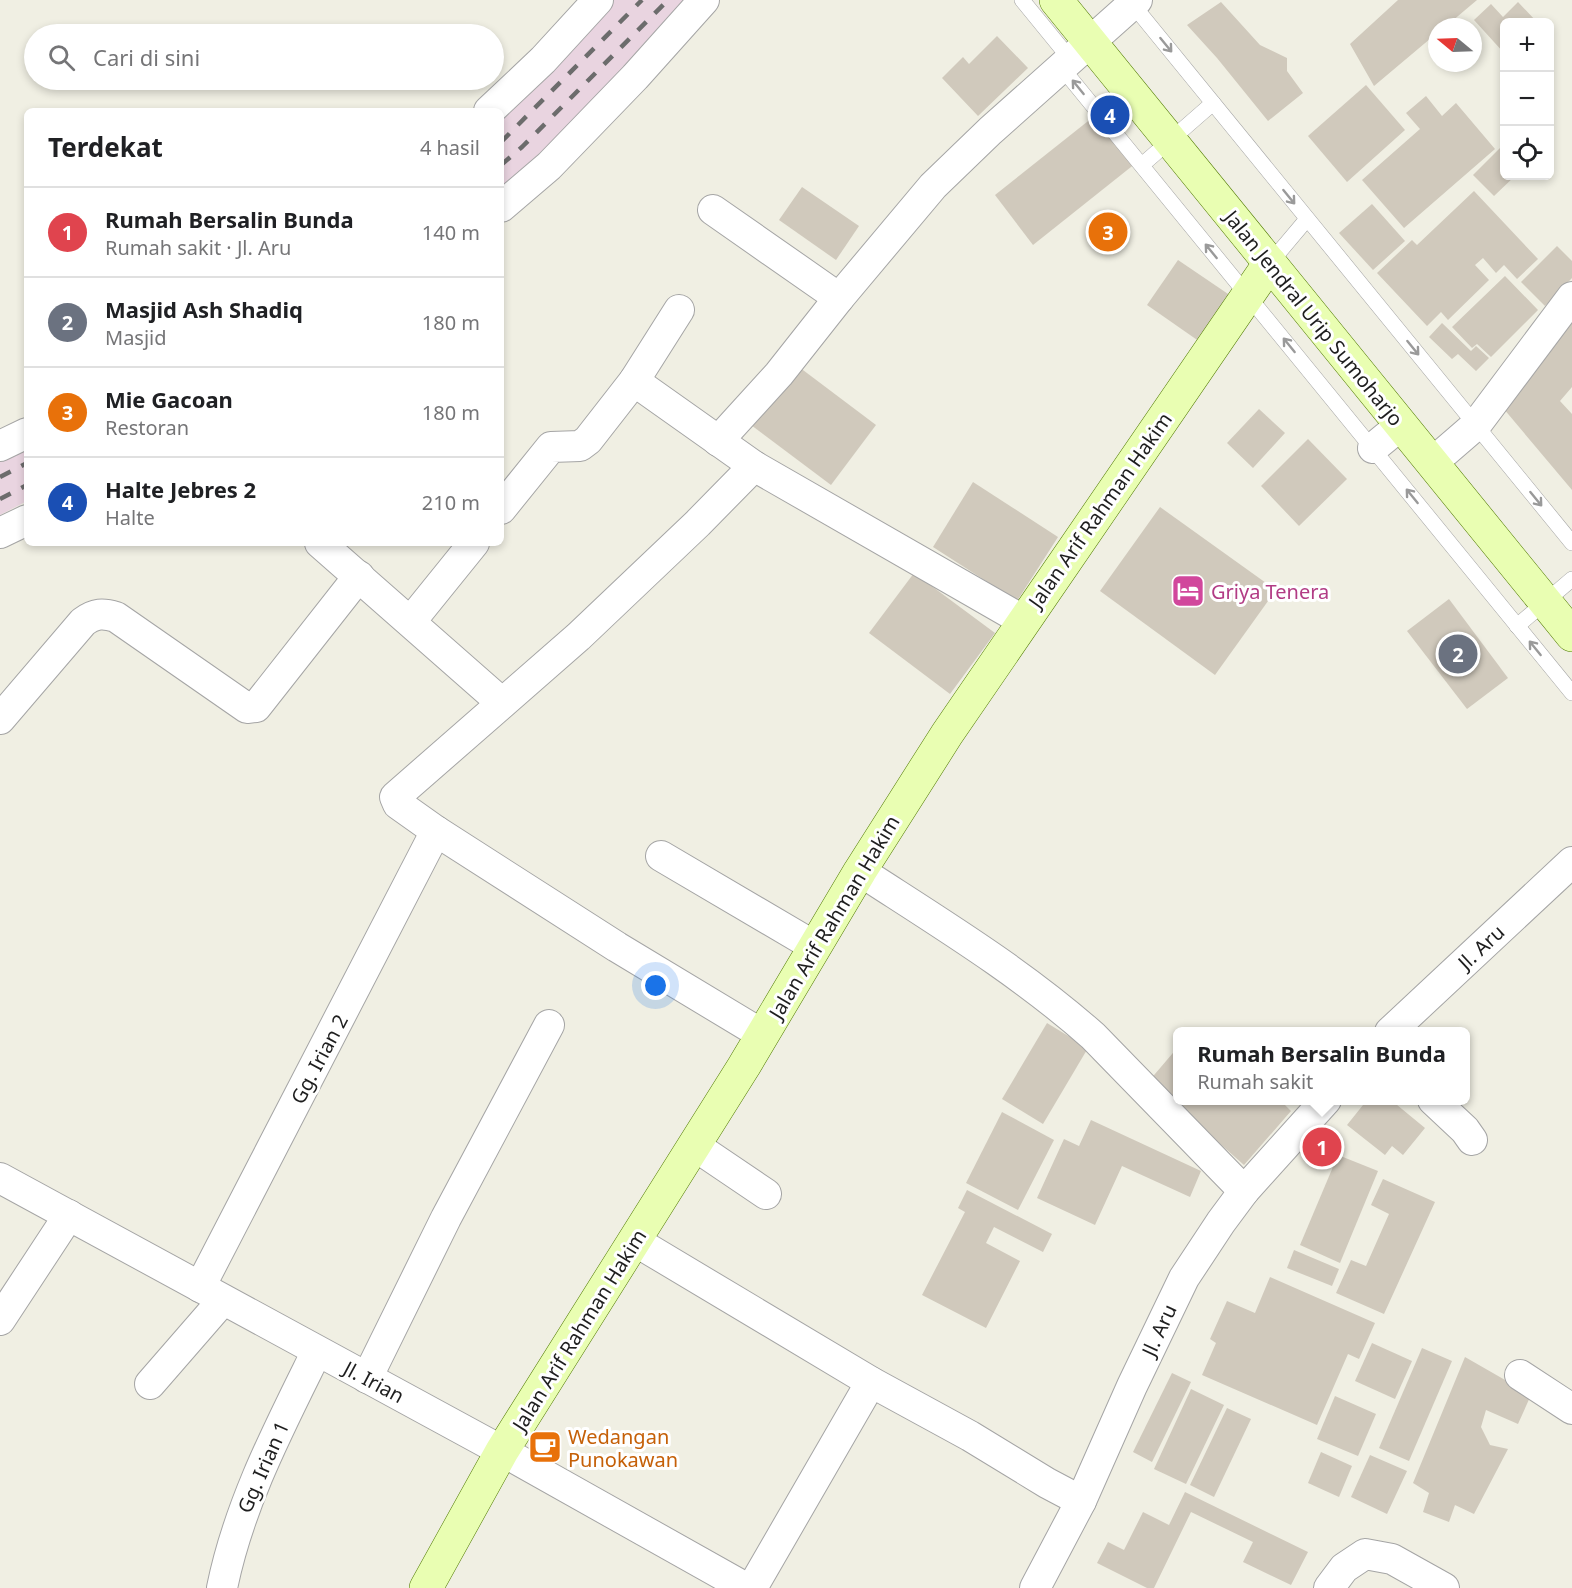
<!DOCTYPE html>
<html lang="id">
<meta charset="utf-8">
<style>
body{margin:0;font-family:"Noto Sans",sans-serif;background:#f6f6f6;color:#202124}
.controls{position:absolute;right:18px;top:18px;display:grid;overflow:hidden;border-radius:9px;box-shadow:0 3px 9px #0003}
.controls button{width:54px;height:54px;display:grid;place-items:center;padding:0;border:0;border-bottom:2px solid #e0e0e0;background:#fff;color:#202124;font:30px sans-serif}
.compass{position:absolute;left:1428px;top:18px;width:54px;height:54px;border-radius:50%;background:#fff;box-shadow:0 3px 9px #0003;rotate:289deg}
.you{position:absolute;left:656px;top:986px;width:21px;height:21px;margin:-15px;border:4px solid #fff;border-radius:50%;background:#1a73e8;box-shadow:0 0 0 9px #1a73e833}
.badge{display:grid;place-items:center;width:39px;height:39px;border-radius:50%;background:#0f766e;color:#fff;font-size:20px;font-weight:700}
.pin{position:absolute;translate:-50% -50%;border:3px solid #fff;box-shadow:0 2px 6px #0006}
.popup{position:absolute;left:1173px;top:1027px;width:297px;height:78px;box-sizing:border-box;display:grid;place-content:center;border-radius:9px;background:#fff;filter:drop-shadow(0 2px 4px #0005);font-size:20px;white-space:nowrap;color:#757577}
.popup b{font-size:22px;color:#202124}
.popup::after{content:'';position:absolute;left:50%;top:100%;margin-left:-12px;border:12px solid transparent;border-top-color:#fff}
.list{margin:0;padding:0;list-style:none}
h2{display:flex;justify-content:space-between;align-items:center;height:78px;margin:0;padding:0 24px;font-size:26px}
h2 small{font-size:20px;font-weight:400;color:#757577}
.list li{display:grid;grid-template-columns:39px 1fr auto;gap:18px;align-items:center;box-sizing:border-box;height:90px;padding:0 24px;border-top:2px solid #e0e0e0}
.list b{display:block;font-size:22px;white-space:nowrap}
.list p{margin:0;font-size:20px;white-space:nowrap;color:#757577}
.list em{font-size:20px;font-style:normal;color:#757577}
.icon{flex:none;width:33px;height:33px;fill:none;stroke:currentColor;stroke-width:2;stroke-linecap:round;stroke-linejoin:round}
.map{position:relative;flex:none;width:1572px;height:1588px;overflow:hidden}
.search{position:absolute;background:#fff;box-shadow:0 3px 9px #0003;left:24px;top:24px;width:480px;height:66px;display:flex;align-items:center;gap:15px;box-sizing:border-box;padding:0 21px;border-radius:33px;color:#757577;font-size:22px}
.panel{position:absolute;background:#fff;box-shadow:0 3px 9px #0003;left:24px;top:108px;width:480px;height:438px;border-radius:9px}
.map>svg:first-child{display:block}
.industrial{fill:#e9d4e0}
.building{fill:#d0c9bc}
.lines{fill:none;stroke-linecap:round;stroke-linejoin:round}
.service-casing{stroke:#a5a5a5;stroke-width:16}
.minor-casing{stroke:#a5a5a5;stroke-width:32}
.secondary-casing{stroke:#507a00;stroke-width:34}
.service{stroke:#fff;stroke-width:15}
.minor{stroke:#fff;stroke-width:30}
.secondary{stroke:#e9feb2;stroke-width:33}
.rail{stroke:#6c6c6c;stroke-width:4.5;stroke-dasharray:12 12;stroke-linecap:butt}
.oneway{stroke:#9a9a9a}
.labels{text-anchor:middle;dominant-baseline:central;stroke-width:6;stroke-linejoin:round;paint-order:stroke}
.street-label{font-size:20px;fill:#1e1e1e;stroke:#fff}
.hotel-label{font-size:20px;fill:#b23c85;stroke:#fff;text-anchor:start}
.food-label{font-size:20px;fill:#c56008;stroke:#fff;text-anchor:start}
</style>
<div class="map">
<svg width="1572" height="1588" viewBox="0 0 1572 1588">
<rect width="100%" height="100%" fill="#f0efe3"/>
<g class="industrial">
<path d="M613,0H687L598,100L501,188V111L565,51Z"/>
<path d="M27,441V501L0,515V455Z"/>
</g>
<g class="building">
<path d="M1398,0H1477L1445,27H1437V33L1374,86L1350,44Z"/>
<path d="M1221,2L1260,45L1287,58V71L1303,93L1268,121L1217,58L1187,25Z"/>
<path d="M1518,2L1537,22H1504V53L1474,20L1491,4L1503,17Z"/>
<path d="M997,36L1028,68L978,116L942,78L963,57L969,64Z"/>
<path d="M1366,85L1405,130L1347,182L1308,136Z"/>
<path d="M1426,96L1442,116L1456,103L1495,149L1404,228L1362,180L1420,129L1406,113Z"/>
<path d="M1097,114L1136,163L1033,245L995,195Z"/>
<path d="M1504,144V176H1515L1494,196L1473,175Z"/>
<path d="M802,187L859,226L836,260L779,220Z"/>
<path d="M1474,191L1538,259L1517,279L1504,265L1496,273L1483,258L1475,265L1489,280L1448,320L1441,312L1427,326L1377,273L1412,240L1417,245Z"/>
<path d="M1372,204L1405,241L1373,270L1339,233Z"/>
<path d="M1557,246L1572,261V278L1545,306L1521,282Z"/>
<path d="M1178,260L1234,298L1203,344L1147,305Z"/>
<path d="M1505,276L1538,310L1491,357L1477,344L1472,348L1452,327Z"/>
<path d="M1572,312V387L1560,401L1572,414V490L1498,402Z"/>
<path d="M1442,323L1471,351L1476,346L1489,358L1476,371L1458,354L1452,359L1429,337Z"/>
<path d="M795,364L876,425L831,485L751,425Z"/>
<path d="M1259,409L1285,433L1253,468L1227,443Z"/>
<path d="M1308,439L1347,479L1299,526L1261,486Z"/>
<path d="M973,482L1058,537L1017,601L933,547Z"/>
<path d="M1160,507L1276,590L1215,675L1100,591Z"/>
<path d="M914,573L995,633L950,694L869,633Z"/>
<path d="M1449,599L1508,678L1467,709L1407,631Z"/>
<path d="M1047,1023L1088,1048L1043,1124L1002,1099Z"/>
<path d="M1178,1047V1100H1236L1240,1104L1242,1100H1280L1291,1111L1244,1165L1149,1081Z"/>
<path d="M1367,1100H1391L1425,1128L1403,1155L1392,1146L1385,1155L1347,1125Z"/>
<path d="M1002,1112L1054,1140L1018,1210L966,1183Z"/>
<path d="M1091,1120L1201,1171L1190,1197L1122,1166L1095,1225L1037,1198L1064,1139L1079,1146Z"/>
<path d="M1338,1155L1378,1171L1340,1263L1300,1245Z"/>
<path d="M1383,1179L1435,1202L1384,1314L1336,1293L1351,1260L1366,1266L1389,1214L1371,1205Z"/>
<path d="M967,1190L1052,1234L1043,1252L994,1227L986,1243L1020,1261L986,1328L922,1295L965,1212L958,1208Z"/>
<path d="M1294,1250L1339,1269L1332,1286L1287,1268Z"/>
<path d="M1270,1277L1375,1323L1359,1359L1348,1354L1317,1425L1202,1375L1216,1343L1210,1339L1227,1301L1255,1313Z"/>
<path d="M1372,1343L1412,1361L1395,1399L1355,1381Z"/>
<path d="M1422,1348L1452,1361L1409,1461L1379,1448Z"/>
<path d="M1465,1357L1531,1395L1518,1424L1486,1410L1481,1427L1490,1445L1508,1449L1474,1514L1455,1505L1449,1522L1423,1512L1429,1493L1413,1483Z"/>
<path d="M1172,1373L1191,1382L1152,1462L1133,1452Z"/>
<path d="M1191,1389L1224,1405L1186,1484L1154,1469Z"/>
<path d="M1335,1396L1376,1414L1358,1456L1317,1439Z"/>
<path d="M1227,1408L1251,1419L1214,1497L1190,1485Z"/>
<path d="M1321,1452L1352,1466L1339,1497L1308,1483Z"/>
<path d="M1370,1455L1407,1471L1387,1514L1351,1497Z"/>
<path d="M1185,1492L1308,1552L1291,1585L1243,1562L1253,1542L1191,1512L1154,1588H1147L1097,1563L1108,1542L1124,1550L1143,1512L1169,1525Z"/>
</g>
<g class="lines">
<g class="service-casing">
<g id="service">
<path d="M1022,0L1071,60"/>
<path d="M1129,0L1572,543"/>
<path d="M1062,68L1572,693"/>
<path d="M1142,165L1213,103"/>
<path d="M1270,263L1307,219"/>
<path d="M1517,626L1572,579"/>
</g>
</g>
<g class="minor-casing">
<g id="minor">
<path d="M489,111L543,60L598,0"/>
<path d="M501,207L549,166L635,77L704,0"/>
<path d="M713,210L839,298"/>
<path d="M634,381L754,466L1024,621"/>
<path d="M718,441L779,374L839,298L933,186L990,131L1137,0"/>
<path d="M0,446L27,433"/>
<path d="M1373,448L1401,425"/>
<path d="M1432,463L1476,425L1572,297"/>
<path d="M754,466L698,523L578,637L395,797L398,804L436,831L617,947L763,1035"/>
<path d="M501,509L551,447L580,446L588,440L634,381L679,310"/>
<path d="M0,533L27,520"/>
<path d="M320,543L502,703"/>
<path d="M411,621L474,543"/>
<path d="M0,719L83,622C95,613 103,613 116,617L247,708L256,707L359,576"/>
<path d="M661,856L814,946"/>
<path d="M860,871C940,923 1021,972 1093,1036L1244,1191"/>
<path d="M1390,1032L1572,862"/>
<path d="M1433,1100L1465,1130L1472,1140"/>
<path d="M695,1146L766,1194"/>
<path d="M0,1178L502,1451L746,1588"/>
<path d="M635,1241L871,1382L970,1436L1047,1483L1081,1501"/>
<path d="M200,1287L436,831"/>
<path d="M0,1320L69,1215"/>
<path d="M1520,1375L1572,1409"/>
<path d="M367,1378L446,1218L549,1025"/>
<path d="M150,1384L223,1300"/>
<path d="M222,1588C239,1504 279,1428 317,1351"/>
<path d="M752,1588L871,1382"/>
<path d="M1035,1588L1081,1501L1132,1386L1184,1278L1221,1222L1244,1191L1326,1100"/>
<path d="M1329,1588L1344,1568L1365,1554L1392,1559L1444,1588"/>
</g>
</g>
<g class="secondary-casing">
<g id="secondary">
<path d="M1056,0L1572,635"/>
<path d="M426,1588L502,1451L744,1066L860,871L947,734L1270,263"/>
</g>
</g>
<use href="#service" class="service"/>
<use href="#minor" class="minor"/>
<use href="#secondary" class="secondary"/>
<g class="rail">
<path d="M501,142L642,0"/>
<path d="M501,165L522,147L668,0"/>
<path d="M0,477L27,463"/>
<path d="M0,499L27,485"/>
</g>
</g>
<defs><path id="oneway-shaft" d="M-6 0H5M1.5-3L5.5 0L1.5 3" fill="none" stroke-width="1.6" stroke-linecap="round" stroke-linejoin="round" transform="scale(1.5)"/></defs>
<g class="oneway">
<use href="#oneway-shaft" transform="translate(1166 45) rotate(51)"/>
<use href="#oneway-shaft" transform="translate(1078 87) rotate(-129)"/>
<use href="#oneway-shaft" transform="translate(1289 197) rotate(51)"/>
<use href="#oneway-shaft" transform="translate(1211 251) rotate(-129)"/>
<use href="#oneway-shaft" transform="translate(1289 345) rotate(-129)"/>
<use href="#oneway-shaft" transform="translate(1413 348) rotate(51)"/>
<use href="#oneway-shaft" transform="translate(1412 496) rotate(-129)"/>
<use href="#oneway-shaft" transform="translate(1536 499) rotate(51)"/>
<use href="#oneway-shaft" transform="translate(1535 648) rotate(-129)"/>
</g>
<defs>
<g id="hotel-square" transform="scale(1.725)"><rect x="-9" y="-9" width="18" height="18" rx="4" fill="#d1479c" stroke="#fff"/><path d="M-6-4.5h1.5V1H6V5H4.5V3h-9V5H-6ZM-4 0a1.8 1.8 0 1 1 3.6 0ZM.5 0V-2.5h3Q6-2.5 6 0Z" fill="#fff"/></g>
<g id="cafe-square" transform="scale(1.725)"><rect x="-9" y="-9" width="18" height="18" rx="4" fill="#e8710a" stroke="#fff"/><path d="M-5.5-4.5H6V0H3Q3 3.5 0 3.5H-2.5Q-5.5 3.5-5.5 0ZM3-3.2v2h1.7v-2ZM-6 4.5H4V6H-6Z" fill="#fff"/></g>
</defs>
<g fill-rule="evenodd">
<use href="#hotel-square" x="1188" y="591"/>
<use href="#cafe-square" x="545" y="1447"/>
</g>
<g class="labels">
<g class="street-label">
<text transform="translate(1314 318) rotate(51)">Jalan Jendral Urip Sumoharjo</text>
<text transform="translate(1100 510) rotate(-55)">Jalan Arif Rahman Hakim</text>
<text transform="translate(834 917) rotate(-59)">Jalan Arif Rahman Hakim</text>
<text transform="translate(1481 947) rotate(-43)">Jl. Aru</text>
<text transform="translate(319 1059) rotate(-62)">Gg. Irian 2</text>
<text transform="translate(579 1330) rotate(-58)">Jalan Arif Rahman Hakim</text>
<text transform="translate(1159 1330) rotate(-65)">Jl. Aru</text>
<text transform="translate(374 1382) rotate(28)">Jl. Irian</text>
<text transform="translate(263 1467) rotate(-66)">Gg. Irian 1</text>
</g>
<g class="hotel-label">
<text x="1211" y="591">Griya Tenera</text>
</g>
<g class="food-label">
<text x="568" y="1436">Wedangan<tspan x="568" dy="23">Punokawan</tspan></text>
</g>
</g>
</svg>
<div class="controls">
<button>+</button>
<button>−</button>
<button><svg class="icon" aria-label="locate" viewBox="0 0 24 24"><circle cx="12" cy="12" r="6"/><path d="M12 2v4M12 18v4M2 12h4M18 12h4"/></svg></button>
</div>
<svg class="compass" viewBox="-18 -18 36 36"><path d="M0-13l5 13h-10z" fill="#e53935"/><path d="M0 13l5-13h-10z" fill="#757577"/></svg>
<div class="you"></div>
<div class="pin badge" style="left:1322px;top:1147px;background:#e0444e">1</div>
<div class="popup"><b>Rumah Bersalin Bunda</b>Rumah sakit</div>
<div class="pin badge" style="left:1458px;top:654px;background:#6b7280">2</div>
<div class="pin badge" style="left:1108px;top:232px;background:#e8710a">3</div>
<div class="pin badge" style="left:1110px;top:115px;background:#1a4fb4">4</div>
<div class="search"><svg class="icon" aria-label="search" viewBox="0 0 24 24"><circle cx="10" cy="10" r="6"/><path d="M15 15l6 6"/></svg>Cari di sini</div>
<section class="panel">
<h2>Terdekat<small>4 hasil</small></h2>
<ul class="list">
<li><span class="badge" style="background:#e0444e">1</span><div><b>Rumah Bersalin Bunda</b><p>Rumah sakit · Jl. Aru</p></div><em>140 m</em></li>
<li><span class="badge" style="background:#6b7280">2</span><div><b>Masjid Ash Shadiq</b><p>Masjid</p></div><em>180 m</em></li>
<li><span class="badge" style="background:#e8710a">3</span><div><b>Mie Gacoan</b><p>Restoran</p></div><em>180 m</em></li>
<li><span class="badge" style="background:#1a4fb4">4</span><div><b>Halte Jebres 2</b><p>Halte</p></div><em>210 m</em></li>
</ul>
</section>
</div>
